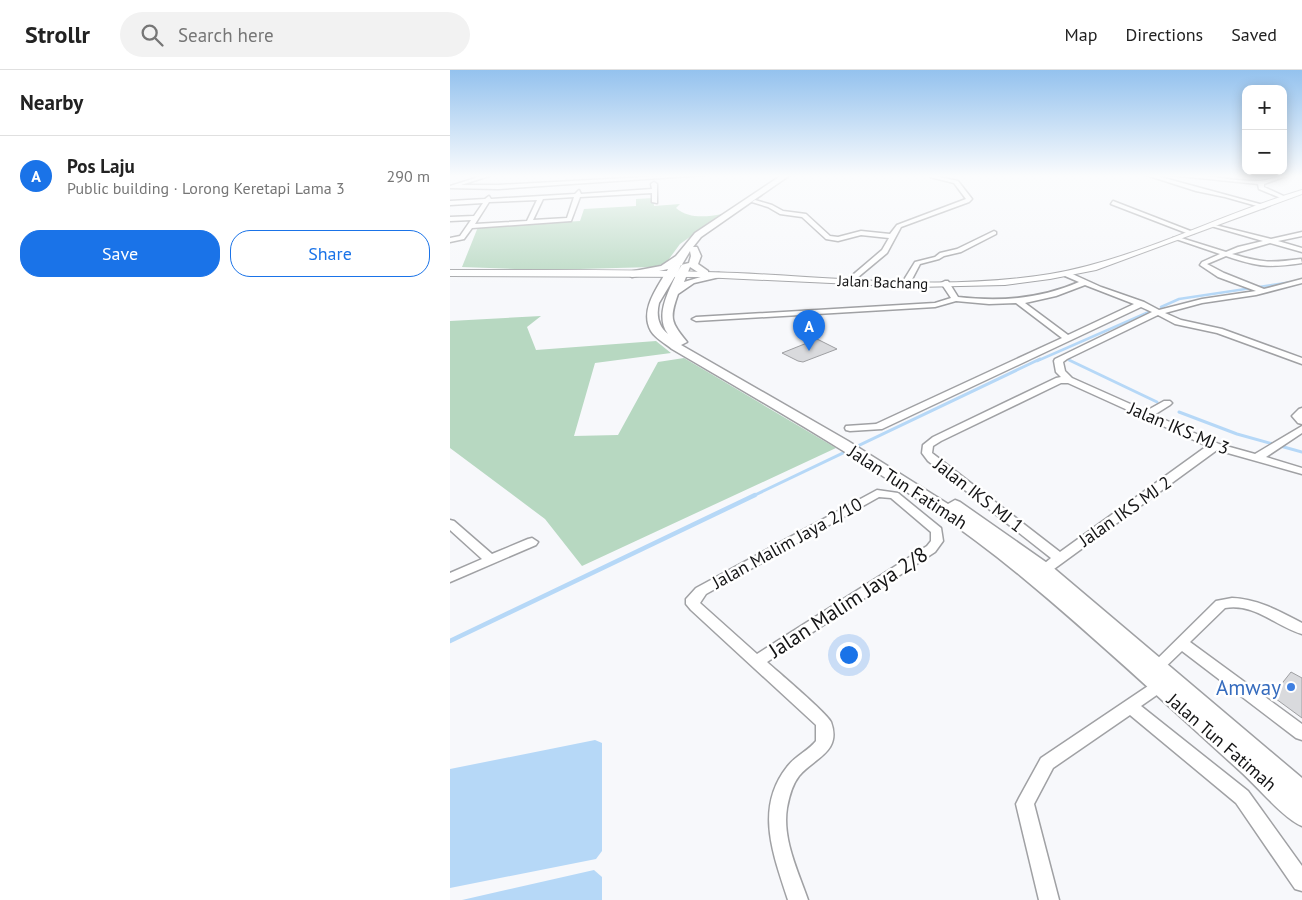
<!DOCTYPE html>
<meta charset="utf-8">
<style>
body{margin:0;font-family:"PT Sans",sans-serif;background:#f2f2f2;color:#222}
.controls{position:absolute;right:15px;top:15px;display:grid;overflow:hidden;border-radius:10px;box-shadow:0 2px 12px #0003}
.controls button{width:45px;height:45px;display:grid;place-items:center;padding:0;border:0;border-bottom:1px solid #e0e0e0;background:#fff;color:#222;font:25px sans-serif}
.you{position:absolute;left:398px;top:584px;width:18px;height:18px;margin:-12px;border:4px solid #fff;border-radius:50%;background:#1a73e8;box-shadow:0 0 0 8px #1a73e833}
.badge{display:grid;place-items:center;width:32px;height:32px;border-radius:50%;background:#1a73e8;color:#fff;font-size:16px;font-weight:700}
.pin{position:absolute;translate:-50% -41px;filter:drop-shadow(0 1px 2px #0008)}
.pin::after{content:'';position:absolute;top:26px;width:18px;height:15px;background:inherit;clip-path:polygon(0 0,100% 0,50% 100%)}
.list{margin:0;padding:0;list-style:none}
h2{display:flex;justify-content:space-between;align-items:center;height:65px;margin:0;padding:0 20px;font-size:21px}
h2 small{font-size:16px;font-weight:400;color:#767676}
.list li{display:grid;grid-template-columns:32px 1fr auto;gap:15px;align-items:center;box-sizing:border-box;height:80px;padding:0 20px;border-top:1px solid #e0e0e0}
.list b{display:block;font-size:19px;white-space:nowrap}
.list p{margin:0;font-size:16px;white-space:nowrap;color:#767676}
.list em{font-size:16px;font-style:normal;color:#767676}
.actions{display:flex;gap:10px;padding:15px 20px}
.actions a{flex:1;padding:11px 0;border:1px solid #1a73e8;border-radius:20px;text-align:center;font-size:18px;color:#1a73e8}
.actions .main{background:#1a73e8;color:#fff}
.icon{flex:none;width:28px;height:28px;fill:none;stroke:currentColor;stroke-width:2;stroke-linecap:round;stroke-linejoin:round}
.map{position:relative;flex:none;width:852px;height:830px;overflow:hidden}
header{display:flex;align-items:center;gap:30px;box-sizing:border-box;height:70px;padding:0 25px;background:#fff;border-bottom:1px solid #e0e0e0}
header strong{font-size:24px}
nav{display:flex;gap:28px;margin-inline-start:auto;font-size:18px}
.search{width:350px;height:45px;background:#f2f2f2;display:flex;align-items:center;gap:12px;box-sizing:border-box;padding:0 18px;border-radius:28px;color:#767676;font-size:19px}
main{display:flex}
aside{flex:1;background:#fff}
.map>svg:first-child{display:block}
.green{fill:#b7d8c1}
.water{fill:#b6d8f7}
.lines{fill:none;stroke-linecap:round;stroke-linejoin:round}
.stream-far2{stroke:#b6d8f7;stroke-width:2.5}
.stream-far1{stroke:#b6d8f7;stroke-width:3}
.stream{stroke:#b6d8f7;stroke-width:4.5}
.building{fill:#d9dadd;stroke:#9e9fa2}
.minor-casing{stroke:#a0a1a4;stroke-width:3}
.tertiary-casing{stroke:#a0a1a4;stroke-width:2}
.secondary-casing{stroke:#a0a1a4;stroke-width:3}
.minor{fill:#fff;fill-rule:evenodd}
.tertiary{fill:#fff;fill-rule:evenodd}
.secondary{fill:#fff;fill-rule:evenodd}
.shop-dot{fill:#3f7fe0;stroke:#fff;stroke-width:2}
.labels{text-anchor:middle;dominant-baseline:central;stroke-width:5;stroke-linejoin:round;paint-order:stroke}
.far-street-label{font-size:15px;fill:#141415;stroke:#fff}
.street-label{font-size:18px;fill:#141415;stroke:#fff}
.near-street-label{font-size:21px;fill:#141415;stroke:#fff}
.near-shop-label{font-size:21px;fill:#366cbe;stroke:#fff;text-anchor:end}
</style>
<header>
<strong>Strollr</strong>
<div class="search"><svg class="icon" aria-label="search" viewBox="0 0 24 24"><circle cx="10" cy="10" r="6"/><path d="M15 15l6 6"/></svg>Search here</div>
<nav><a>Map</a><a>Directions</a><a>Saved</a></nav>
</header>
<main>
<aside>
<h2>Nearby<small></small></h2>
<ul class="list">
<li><span class="badge">A</span><div><b>Pos Laju</b><p>Public building · Lorong Keretapi Lama 3</p></div><em>290 m</em></li>
</ul>
<div class="actions"><a class="main">Save</a><a>Share</a></div>
</aside>
<div class="map">
<svg width="852" height="830" viewBox="0 0 852 830">
<rect width="100%" height="100%" fill="#f7f8fb"/>
<g class="green">
<path d="M203,128L204,136L230,134L226,138C239,149 256,147 272,144L230,174L216,193L203,197L93,200L12,197L28,157L130,151L134,139L186,136V129Z"/>
<path d="M91,246L77,257L86,280L206,271L221,283L145,293L124,366L168,365L208,292L234,288L386,378L132,496L95,449L0,378V251Z"/>
</g>
<g class="water">
<path d="M145,670L152,673V781L146,789L0,818V699Z"/>
<path d="M144,800L152,807V830H12Z"/>
</g>
<g class="lines">
<g class="stream-far2">
<path d="M711,237L729,229L842,212"/>
<path d="M587,291L701,241"/>
</g>
<g class="stream-far1">
<path d="M619,290L707,332"/>
<path d="M729,342L787,364L852,382"/>
<path d="M303,426L590,289"/>
</g>
<path class="stream" d="M0,571L305,425"/>
</g>
<g class="building">
<path d="M367,269L387,279L353,292L348,291L332,283Z"/>
<path d="M841,602L852,608V648L822,626Z"/>
</g>
<g class="lines">
<g class="minor-casing">
<g id="minor">
<path d="M35,105H42L11,115H48L232,105H255L48,119L0,118V116Z"/>
<path d="M480,105L508,111L522,129L519,132L451,157L437,183L401,213L397,211L398,209L432,180L439,168L411,165L388,171L376,169L352,147L330,144L318,137L302,132L305,130L322,135L333,141L356,144L380,166L388,167L411,161L440,164L447,155L516,129L504,113L480,107Z"/>
<path d="M696,105H703L817,136L814,138L775,127L746,121Z"/>
<path d="M720,105C750,102 780,112 809,111C820,111 829,105 839,105L814,114V117L838,128L833,129L809,119L808,114Z"/>
<path d="M204,112L207,114V133L202,132V123L130,127L121,151L22,158L14,169L0,172V168L10,166L21,150L0,151V147L24,146L33,133L0,135V131L35,129L39,126L41,129L125,124L129,120L131,124L202,119L201,114ZM124,127L117,148L83,150L93,129ZM87,130L77,151L25,154L39,132Z"/>
<path d="M663,131L743,162L744,163L739,164L661,134Z"/>
<path d="M761,154L821,169L852,162V166L828,171L852,178V182L820,173L782,184C813,193 820,193 851,189L852,193C818,198 809,197 776,186L757,194L774,203L814,219L852,209V213L806,225L752,233L715,243L731,250L772,259L852,288V294L767,263L725,254L708,245L617,289L613,292L615,301L622,308L696,341L714,331H720L722,333L720,335L704,345L769,374L805,384L852,356V363L816,387L852,398V404L767,380L593,507H583L582,504L601,488L478,391L472,383L473,375L483,367L606,308L611,307L606,302L604,291L605,289L702,242L691,237L432,359L400,361L396,360L395,358L396,356L426,354L612,268L566,233L539,234L506,231L485,237L246,251L242,249L246,247L485,233L501,228L491,213L495,211H498L508,227C550,232 590,229 629,212L615,206L614,204L618,202L651,217L694,232L709,240L752,229L806,221L768,207L750,195L752,192L770,184L723,168L728,167L776,182L788,177L813,171L761,156ZM635,215L684,234L618,265L575,233L606,226ZM611,313H618L757,376L610,482L482,383L483,376L491,371Z"/>
<path d="M544,161L546,162V164L511,182L494,186L489,189L470,194L459,215L452,213L465,192L485,187L490,183L507,179Z"/>
<path d="M852,338V354L848,353L842,346L849,339Z"/>
<path d="M427,420L448,423L491,458L493,471L485,482L317,592C328,602 377,643 381,652C392,682 364,688 349,706C342,715 339,727 337,738C332,769 348,801 358,830H338C324,786 304,739 337,697C345,686 358,681 366,671V655L241,540L236,534V529L246,518ZM429,427L441,428L481,462V471L477,476L307,584L250,533L256,524Z"/>
<path d="M0,450L4,451L42,484L78,469L82,468L88,472L86,475L0,512V503L32,489L0,460Z"/>
<path d="M782,528C808,529 829,541 852,553V564C825,556 805,533 775,538L740,572L852,654V670L846,668L732,581L707,605L702,607L697,605L695,601L766,531Z"/>
<path d="M709,610L714,612L717,616L714,620L691,636L798,721L852,796V821L845,819L786,733L680,645L603,698L584,734L609,830H589L566,734L569,728L591,688L704,612Z"/>
</g>
</g>
<g class="tertiary-casing">
<path id="tertiary" d="M852,120V124L646,200L600,209L555,215L466,217L252,207L0,206V200C96,200 192,199 287,203C391,208 497,221 600,204C688,189 768,145 852,120Z"/>
</g>
<g class="secondary-casing">
<path id="secondary" d="M332,105H340L251,167L243,177H247L251,186L248,194L258,201V205L269,203L274,206L244,213L228,224C219,249 221,252 237,272L231,275L398,371L498,434L505,430L510,432L600,495L852,708V756C834,749 806,715 790,701C718,636 647,569 572,507C464,418 343,350 222,279C216,274 205,268 201,261C189,240 208,217 218,199L182,207L177,204L179,202L211,196L226,186L245,163ZM240,181L241,186L239,193L231,195C222,215 203,244 218,264C208,256 206,245 209,233ZM240,197L254,206L234,212Z"/>
</g>
<use href="#minor" class="minor"/>
<use href="#tertiary" class="tertiary"/>
<use href="#secondary" class="secondary"/>
</g>
<linearGradient id="sky" x2="0" y2="1"><stop stop-color="#94c2ee"/><stop offset="0.48" stop-color="#fbfcfd"/><stop offset="1" stop-color="#fbfcfd" stop-opacity="0"/></linearGradient>
<rect width="852" height="221" fill="url(#sky)"/>
<circle class="shop-dot" cx="841" cy="617" r="5"/>
<g class="labels">
<g class="far-street-label">
<text transform="translate(433 212) rotate(2)">Jalan Bachang</text>
</g>
<g class="street-label">
<text transform="translate(729 358) rotate(23)">Jalan IKS MJ 3</text>
<text transform="translate(458 417) rotate(33)">Jalan Tun Fatimah</text>
<text transform="translate(529 425) rotate(38)">Jalan IKS MJ 1</text>
<text transform="translate(675 441) rotate(-35)">Jalan IKS MJ 2</text>
<text transform="translate(337 473) rotate(-29)">Jalan Malim Jaya 2/10</text>
<text transform="translate(772 672) rotate(41)">Jalan Tun Fatimah</text>
</g>
<g class="near-street-label">
<text transform="translate(398 532) rotate(-33)">Jalan Malim Jaya 2/8</text>
</g>
<g class="near-shop-label">
<text x="831" y="617">Amway</text>
</g>
</g>
</svg>
<div class="controls">
<button>+</button>
<button>−</button>
</div>
<div class="you"></div>
<div class="pin badge" style="left:359px;top:281px">A</div>
</div>
</main>
